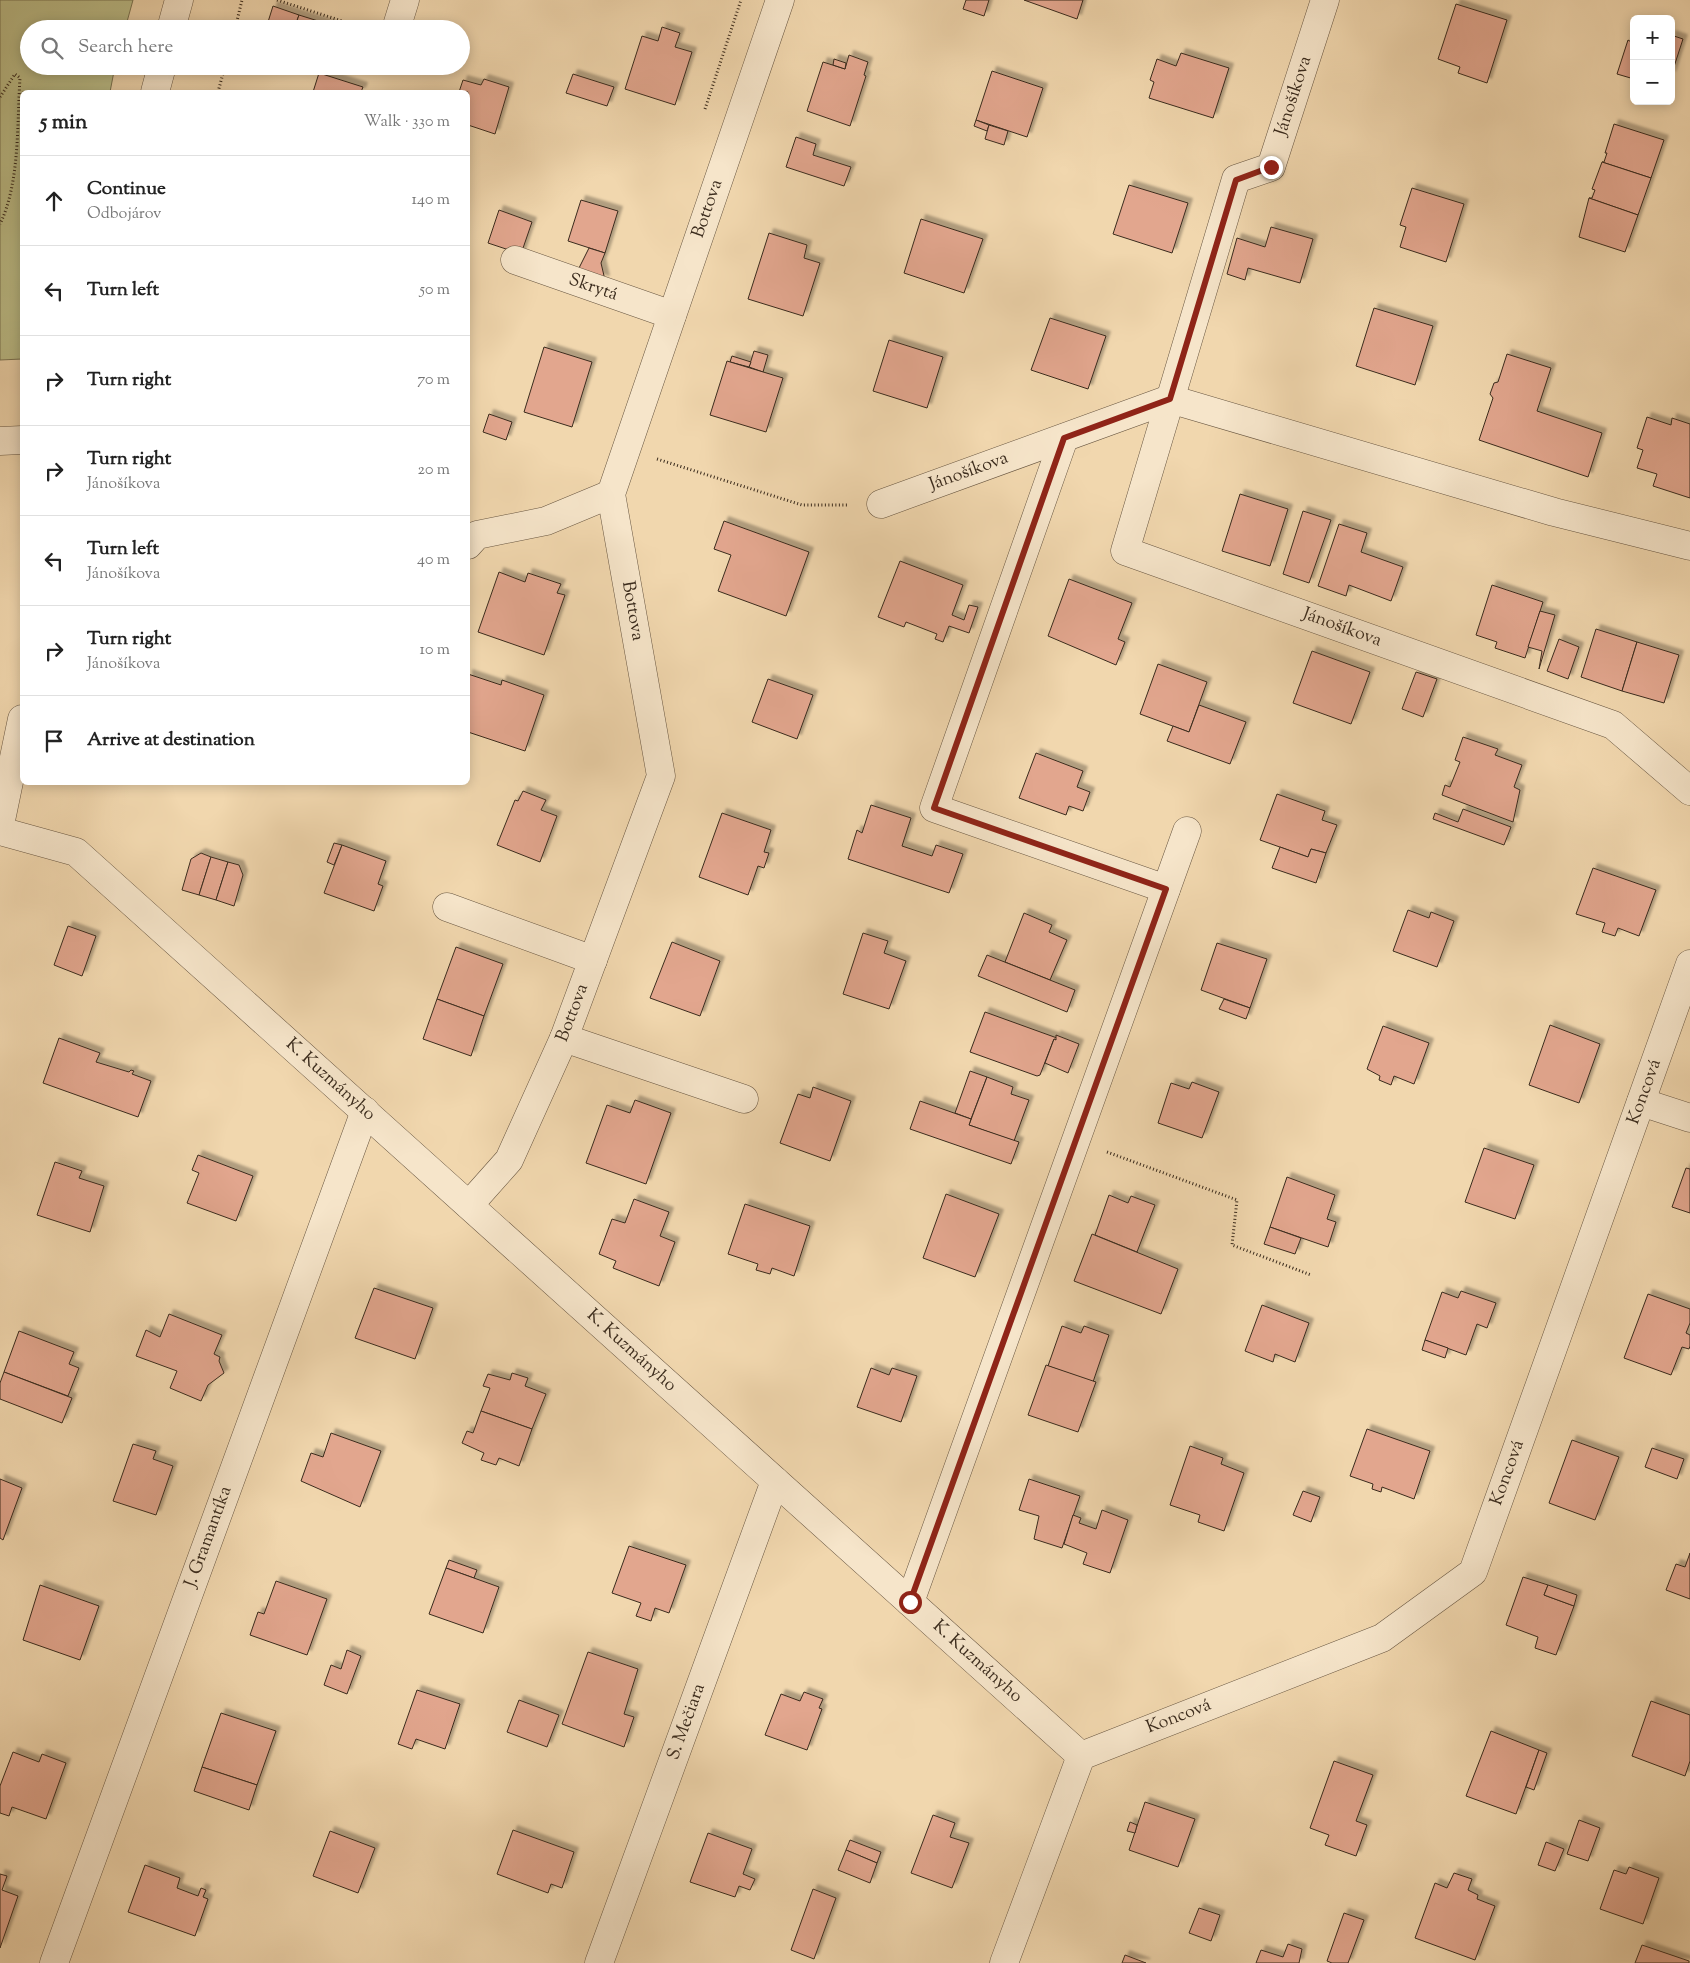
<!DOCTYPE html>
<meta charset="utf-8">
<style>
body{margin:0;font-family:"Sorts Mill Goudy",serif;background:#f6f6f6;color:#222}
.controls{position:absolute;right:15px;top:15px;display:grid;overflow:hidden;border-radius:8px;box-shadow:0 2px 12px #0003}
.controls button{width:45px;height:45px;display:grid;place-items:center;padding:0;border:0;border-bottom:1px solid #e0e0e0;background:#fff;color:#222;font:25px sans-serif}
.stop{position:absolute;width:15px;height:15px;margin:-11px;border:4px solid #8f2418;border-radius:50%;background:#fff}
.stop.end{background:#8f2418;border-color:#fff;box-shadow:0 1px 5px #0008}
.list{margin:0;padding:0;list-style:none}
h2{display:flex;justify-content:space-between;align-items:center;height:65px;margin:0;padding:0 20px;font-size:21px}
h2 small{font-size:16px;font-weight:400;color:#767676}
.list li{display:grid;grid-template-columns:32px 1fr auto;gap:15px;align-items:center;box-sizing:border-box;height:90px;padding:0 20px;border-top:1px solid #e0e0e0}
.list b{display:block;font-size:19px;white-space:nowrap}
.list p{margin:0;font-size:16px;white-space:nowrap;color:#767676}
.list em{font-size:16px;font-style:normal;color:#767676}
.icon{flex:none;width:28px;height:28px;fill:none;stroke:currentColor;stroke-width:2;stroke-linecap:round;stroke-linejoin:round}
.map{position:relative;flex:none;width:1690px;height:1963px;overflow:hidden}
.search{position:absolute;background:#fff;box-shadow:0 2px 12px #0003;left:20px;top:20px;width:450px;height:55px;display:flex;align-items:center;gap:12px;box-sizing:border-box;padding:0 18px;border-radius:28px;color:#767676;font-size:19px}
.panel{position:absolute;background:#fff;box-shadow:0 2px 12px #0003;left:20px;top:90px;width:450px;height:695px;border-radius:8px}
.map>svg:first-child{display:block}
.green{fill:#bcbe89;stroke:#7b7453}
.building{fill:#e2a68e;stroke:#3a2b1d;filter:url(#shadow)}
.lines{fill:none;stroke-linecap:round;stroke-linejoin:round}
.minor-casing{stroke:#685641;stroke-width:29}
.path{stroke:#3a2b1d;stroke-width:3;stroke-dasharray:1 2.5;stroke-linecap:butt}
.minor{stroke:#f6e5ca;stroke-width:28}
.route{stroke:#8f2418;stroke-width:6}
.labels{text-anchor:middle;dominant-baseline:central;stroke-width:4;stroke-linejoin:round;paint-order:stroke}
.street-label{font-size:18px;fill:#3a2b1d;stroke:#f6e5ca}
</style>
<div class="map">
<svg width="1690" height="1963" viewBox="0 0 1690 1963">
<defs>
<filter id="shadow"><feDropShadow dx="4.5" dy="-4.5" stdDeviation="1" flood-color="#0004"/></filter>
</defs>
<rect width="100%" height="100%" fill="#f1d7ae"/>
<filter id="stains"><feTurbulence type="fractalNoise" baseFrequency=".004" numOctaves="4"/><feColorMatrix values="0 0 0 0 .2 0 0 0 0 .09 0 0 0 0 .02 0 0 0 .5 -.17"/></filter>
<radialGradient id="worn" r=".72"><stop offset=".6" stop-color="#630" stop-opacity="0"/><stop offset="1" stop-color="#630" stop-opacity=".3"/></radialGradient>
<path class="green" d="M0,0H133L125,29H29V66H115L110,92H22V359L0,360Z"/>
<g class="building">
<path d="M966,0H989L984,16L963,9Z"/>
<path d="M1024,0H1083L1077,19Z"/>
<path d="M1456,4L1507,20L1487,83L1458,73L1460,67L1438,59Z"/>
<path d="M273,6L299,15L294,29L268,22Z"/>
<path d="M299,15L331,25L330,29H294Z"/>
<path d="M662,27L680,33L675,47L692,52L675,105L625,89L642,36L658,41Z"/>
<path d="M1671,35L1683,39L1671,76Z"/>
<path d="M1628,40L1633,43L1634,40V79L1617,74Z"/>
<path d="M1181,53L1229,68L1213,118L1149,98L1154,82L1150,80L1157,59L1176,66Z"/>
<path d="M849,55L868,62L864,75L866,76L850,126L807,111L823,62L845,69Z"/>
<path d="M834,59L846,63L845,69L833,65Z"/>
<path d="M992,71L1043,88L1027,137L976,120Z"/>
<path d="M319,73L363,87L361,92H313Z"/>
<path d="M573,74L614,87L607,106L566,93Z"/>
<path d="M484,79L509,87L495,134L468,125V92H459L463,80L481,85Z"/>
<path d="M976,120L989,125L987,131L974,126Z"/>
<path d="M1614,124L1664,140L1651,178L1602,162H1604L1607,153H1605Z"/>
<path d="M989,125L1008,131L1004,145L985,139Z"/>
<path d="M796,137L816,144L813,155L851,167L844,186L786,167Z"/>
<path d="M1602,162L1651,178L1638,215L1589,198H1592L1595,190L1592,189Z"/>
<path d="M1129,185L1188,203L1172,253L1113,234Z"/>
<path d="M1412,188L1464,204L1446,262L1400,247L1406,227L1400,225Z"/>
<path d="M1589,198L1638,215L1625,252L1579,237Z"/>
<path d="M581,200L618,211L605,253L568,241Z"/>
<path d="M499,210L532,222L521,254L488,243Z"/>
<path d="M921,219L983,239L964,293L904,273Z"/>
<path d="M1271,227L1313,239L1300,283L1248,268L1245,280L1227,274L1237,238L1265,247Z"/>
<path d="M769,233L807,245L804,258L820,263L803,316L748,299Z"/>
<path d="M589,248L605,253L601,263L605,280L577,272Z"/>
<path d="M1374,308L1433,326L1415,385L1356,366Z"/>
<path d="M1050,318L1106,336L1088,389L1031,370Z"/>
<path d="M889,340L943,357L927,408L873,391Z"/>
<path d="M544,347L592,362L572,427L524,412Z"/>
<path d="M754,351L768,355L763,372L749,367Z"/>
<path d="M1507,354L1551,368L1537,411L1602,433L1588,477L1479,440L1493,398L1490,394L1494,383L1498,382Z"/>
<path d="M732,356L751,362L749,367L730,362Z"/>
<path d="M727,361L783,378L766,432L710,415Z"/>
<path d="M489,414L512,422L506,440L483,432Z"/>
<path d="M1647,417L1671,425L1672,418L1690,424V498L1653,486L1657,474L1637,468L1643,450L1637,448Z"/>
<path d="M1240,494L1288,509L1270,566L1222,551Z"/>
<path d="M1303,511L1331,520L1309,583L1283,574Z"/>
<path d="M724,521L809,552L786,616L718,591L731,555L714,549Z"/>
<path d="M1339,524L1367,533L1361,552L1403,567L1391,601L1349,585L1346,596L1318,586Z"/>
<path d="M900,561L963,585L952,615L964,620L969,605L978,607L969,633L949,626L943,642L935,639L937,634L906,622L904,627L878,617Z"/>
<path d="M499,572L525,582L528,573L561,584L557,593L565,595L544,655L478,632Z"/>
<path d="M1069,579L1132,603L1118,639L1125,642L1116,665L1048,636Z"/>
<path d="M1492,585L1543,602L1525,658L1495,648L1497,642L1476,635Z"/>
<path d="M1540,611L1555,615L1539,669L1542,651L1528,647Z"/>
<path d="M1596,629L1637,642L1622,691L1581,677Z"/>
<path d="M1559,639L1579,647L1568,679L1547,671Z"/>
<path d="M1637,642L1679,655L1664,703L1622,691Z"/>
<path d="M1312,651L1370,672L1351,724L1293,703Z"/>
<path d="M1158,664L1207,682L1189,732L1140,714Z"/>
<path d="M1416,672L1437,679L1423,717L1402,709Z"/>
<path d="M468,674L501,685L502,680L544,695L525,751L468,732Z"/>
<path d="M768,679L813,695L797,739L752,722Z"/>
<path d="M1199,705L1246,722L1230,764L1167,741L1173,726L1189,732Z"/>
<path d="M1463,737L1498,749L1495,755L1522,765L1514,787L1520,790L1513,822L1442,795L1445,785L1450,787L1460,762L1455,760Z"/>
<path d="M1036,753L1083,771L1077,787L1090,792L1083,811L1069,806L1066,815L1019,798Z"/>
<path d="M523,791L546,800L541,810L557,816L540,862L497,845L515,800L518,801Z"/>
<path d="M1277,794L1325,811L1322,820L1337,825L1326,853L1311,849L1308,857L1260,840Z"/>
<path d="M871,805L911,818L902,846L932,856L936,845L963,854L949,893L848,859L857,830L862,833Z"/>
<path d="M1463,809L1511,827L1504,845L1433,819L1435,813L1458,822Z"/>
<path d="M722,813L771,830L764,852L769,853L764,868L758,866L748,895L699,877Z"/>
<path d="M334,843L342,845L334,865L327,862Z"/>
<path d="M342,845L386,861L378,884L383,886L374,911L324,893Z"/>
<path d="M1280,847L1308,857L1311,849L1326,853L1316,883L1272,868Z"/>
<path d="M201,853L211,857L199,895L182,890L191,859Z"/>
<path d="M211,857L228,862L216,900L199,895Z"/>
<path d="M228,862L239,865L243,875L234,906L216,900Z"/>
<path d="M1593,868L1656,890L1639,936L1618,928L1615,936L1602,932L1605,923L1576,914Z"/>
<path d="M1408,910L1429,918L1431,912L1454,921L1437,967L1393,951Z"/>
<path d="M1024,913L1052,925L1049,932L1067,940L1050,980L1005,962Z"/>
<path d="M68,926L96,936L82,976L54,965Z"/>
<path d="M863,933L888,941L884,953L906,961L889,1009L843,994Z"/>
<path d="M672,942L720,961L700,1016L650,998Z"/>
<path d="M1217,943L1267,959L1250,1008L1201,990Z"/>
<path d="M456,947L503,964L484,1016L437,999Z"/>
<path d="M987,955L1075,990L1067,1012L978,976Z"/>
<path d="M437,999L484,1016L471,1056L423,1039Z"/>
<path d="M1224,999L1250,1008L1246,1019L1219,1009Z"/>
<path d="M985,1012L1057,1038L1056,1040L1054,1039L1040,1075L1037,1076L970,1052Z"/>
<path d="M1550,1025L1600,1044L1579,1103L1529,1085Z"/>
<path d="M1383,1026L1429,1043L1414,1084L1394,1076L1391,1085L1379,1080L1380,1076L1367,1069Z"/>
<path d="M1056,1035L1079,1044L1068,1073L1045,1063L1054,1039L1056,1040Z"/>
<path d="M59,1038L100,1053L96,1062L129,1072L131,1070L134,1071L132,1074L151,1081L138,1117L43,1083Z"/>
<path d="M970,1071L987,1077L971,1119L955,1113Z"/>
<path d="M987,1077L1013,1087L1011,1094L1029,1100L1014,1141L969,1125Z"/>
<path d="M1192,1082L1219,1092L1202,1138L1158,1123L1171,1083L1189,1089Z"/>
<path d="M813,1087L851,1101L830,1161L780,1143L798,1094L810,1098Z"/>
<path d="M635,1100L671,1113L646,1184L586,1163L607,1105L630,1113Z"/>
<path d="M920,1101L971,1119L969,1125L1019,1142L1011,1164L910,1129Z"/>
<path d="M1484,1148L1534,1165L1515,1219L1465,1202Z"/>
<path d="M198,1155L253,1176L236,1221L187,1203L199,1173L192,1170Z"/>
<path d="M55,1162L82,1171L79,1178L104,1186L90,1232L37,1215Z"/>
<path d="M1686,1168L1690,1169V1213L1672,1207Z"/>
<path d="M1287,1177L1335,1195L1327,1219L1336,1222L1328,1247L1270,1227Z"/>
<path d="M946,1194L999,1214L975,1277L923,1258Z"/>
<path d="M1109,1195L1128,1203L1131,1196L1155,1205L1137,1252L1095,1235Z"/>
<path d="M634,1199L669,1212L660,1236L675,1242L659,1286L613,1268L616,1261L599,1254L612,1219L625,1223Z"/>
<path d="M745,1204L810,1226L794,1276L772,1268L770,1274L756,1270L758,1264L728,1254Z"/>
<path d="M1270,1227L1301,1238L1295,1254L1264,1244Z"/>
<path d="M1092,1234L1178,1269L1161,1314L1074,1281Z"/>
<path d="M374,1288L433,1308L415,1359L355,1338Z"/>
<path d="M1461,1291L1496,1303L1487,1328L1477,1324L1466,1355L1425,1340L1442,1292L1458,1298Z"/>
<path d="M1648,1294L1690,1309V1323L1686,1333L1690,1335V1346L1689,1349L1682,1347L1671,1375L1624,1358Z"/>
<path d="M1262,1305L1309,1323L1295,1362L1275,1354L1273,1362L1245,1351Z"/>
<path d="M169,1314L222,1335L214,1354L220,1357L219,1361L224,1373L208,1385L201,1401L170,1388L177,1371L136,1356L146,1330L160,1337Z"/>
<path d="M1062,1326L1081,1333L1084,1326L1109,1335L1093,1382L1048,1366Z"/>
<path d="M19,1331L74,1352L69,1364L79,1368L68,1396L4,1372Z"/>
<path d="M1425,1340L1448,1348L1445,1358L1422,1350Z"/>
<path d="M1046,1365L1096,1382L1078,1432L1028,1415Z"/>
<path d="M871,1368L889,1375L892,1368L917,1376L901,1422L857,1407Z"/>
<path d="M4,1372L72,1398L62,1423L0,1399V1383Z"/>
<path d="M512,1373L528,1378L525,1386L546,1394L532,1429L481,1411L490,1388L483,1386L488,1374L510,1380Z"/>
<path d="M481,1411L532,1429L519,1466L499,1458L496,1465L481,1460L484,1453L462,1443L467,1431L473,1433Z"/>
<path d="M1367,1429L1430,1451L1414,1499L1382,1487L1381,1492L1372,1489L1373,1484L1350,1476Z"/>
<path d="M331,1433L381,1451L360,1507L301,1481L311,1453L323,1457Z"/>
<path d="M1572,1440L1619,1457L1595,1520L1549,1503Z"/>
<path d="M133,1444L156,1451L153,1459L173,1466L156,1515L113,1501Z"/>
<path d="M1190,1446L1223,1458L1221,1464L1244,1473L1224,1531L1198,1522L1200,1515L1170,1505Z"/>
<path d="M1652,1448L1684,1459L1677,1479L1645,1467Z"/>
<path d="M0,1479L22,1488L3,1540L0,1538Z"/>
<path d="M1029,1479L1080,1496L1062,1548L1034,1539L1039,1516L1019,1510Z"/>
<path d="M1303,1491L1320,1497L1311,1522L1293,1515Z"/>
<path d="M1102,1510L1128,1520L1110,1573L1083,1564L1087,1553L1064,1544L1073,1515L1081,1518L1079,1523L1096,1529Z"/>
<path d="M629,1546L686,1565L669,1613L655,1608L651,1621L636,1616L641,1603L612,1593Z"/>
<path d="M1690,1553V1599L1666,1590L1676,1564L1685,1567Z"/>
<path d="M449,1560L477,1570L474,1578L446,1568Z"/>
<path d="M446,1568L499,1587L483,1633L429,1614Z"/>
<path d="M1523,1577L1548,1585L1544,1595L1574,1606L1556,1655L1535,1648L1538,1637L1506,1625Z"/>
<path d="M276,1581L327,1599L307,1655L250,1635L258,1612L264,1614Z"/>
<path d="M40,1585L99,1606L80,1660L23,1640Z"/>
<path d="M1548,1585L1577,1595L1574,1606L1544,1595Z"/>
<path d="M347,1650L361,1656L347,1694L324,1685L331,1665L341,1669Z"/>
<path d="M588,1652L638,1669L624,1714L634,1717L624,1747L562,1724Z"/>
<path d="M417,1690L460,1704L445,1749L416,1739L412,1749L398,1744Z"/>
<path d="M804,1692L823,1699L819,1708L822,1709L807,1750L765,1735L781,1694L800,1701Z"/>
<path d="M519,1700L559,1715L547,1747L507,1732Z"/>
<path d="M1651,1701L1690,1715V1761L1685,1776L1632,1756Z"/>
<path d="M221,1713L276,1731L257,1785L202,1767Z"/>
<path d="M1491,1731L1539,1750L1516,1814L1466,1796Z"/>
<path d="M1539,1750L1547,1753L1534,1790L1526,1787Z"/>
<path d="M13,1752L39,1762L42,1754L66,1763L46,1819L12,1807L9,1816L0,1813V1786Z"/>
<path d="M1334,1761L1373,1775L1356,1821L1367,1825L1356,1856L1325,1845L1329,1835L1310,1828Z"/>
<path d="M202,1767L257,1785L249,1810L194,1791Z"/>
<path d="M1145,1802L1195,1819L1178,1867L1129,1850Z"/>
<path d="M933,1815L955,1823L950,1837L969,1843L952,1888L911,1873Z"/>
<path d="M1579,1820L1600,1828L1588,1861L1567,1854Z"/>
<path d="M1130,1822L1137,1825L1135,1833L1127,1831Z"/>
<path d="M513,1830L574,1852L562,1888L551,1884L548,1893L497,1874Z"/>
<path d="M330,1831L375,1848L358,1893L313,1876Z"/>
<path d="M708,1833L752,1849L743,1874L755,1879L750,1890L739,1886L735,1897L690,1882Z"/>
<path d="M850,1840L881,1852L877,1863L846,1850Z"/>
<path d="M1546,1842L1564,1849L1555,1871L1538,1865Z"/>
<path d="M846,1850L877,1863L870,1883L838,1870Z"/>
<path d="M145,1865L180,1878L177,1888L198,1896L201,1888L206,1890L203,1897L208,1899L195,1936L128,1912Z"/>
<path d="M1629,1867L1659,1878L1643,1924L1600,1909L1614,1870L1626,1874Z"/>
<path d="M1454,1873L1472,1879L1468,1890L1478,1895L1477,1899L1495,1906L1475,1960L1415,1938L1435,1883L1447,1888Z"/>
<path d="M0,1874L7,1876L2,1890L18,1896L0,1948Z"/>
<path d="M813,1889L836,1898L814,1959L791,1950Z"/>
<path d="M1199,1908L1220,1915L1211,1941L1189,1933Z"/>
<path d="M1344,1913L1364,1920L1348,1963H1332L1327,1961Z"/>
<path d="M1288,1944L1302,1949L1299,1963H1256L1261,1950L1283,1957Z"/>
<path d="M1642,1945L1689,1961V1963H1635Z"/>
<path d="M1125,1955L1146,1963H1122Z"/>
</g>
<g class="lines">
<g class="minor-casing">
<g id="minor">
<path d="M1325,0L1271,167L1236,179L1125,551L1613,725L1690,791"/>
<path d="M171,29L179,0"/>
<path d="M396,29L405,0"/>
<path d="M155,92L162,66"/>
<path d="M515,260L672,315"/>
<path d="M1064,438L934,808L1166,889"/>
<path d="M0,441L22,440"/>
<path d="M881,504L1170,399L1554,512L1690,546"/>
<path d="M468,545L477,535L546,521L611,494"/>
<path d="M0,825L22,719"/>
<path d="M0,831L76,852L1081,1756"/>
<path d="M447,907L593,960"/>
<path d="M564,1038L744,1099"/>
<path d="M1641,1102L1690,1118"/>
<path d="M469,1205L509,1160L564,1038L661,776L611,494L780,0"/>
<path d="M910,1602L1187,831"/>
<path d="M1081,1756L1382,1638L1473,1572L1690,964"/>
<path d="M54,1963L365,1111"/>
<path d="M599,1963L775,1481"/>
<path d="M1004,1963L1081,1756"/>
</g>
</g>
<g class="path">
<path d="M277,0L342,21L339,29"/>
<path d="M235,29L242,0"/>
<path d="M218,92L225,66"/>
<path d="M0,97L15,74L20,78C17,123 20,183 0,224"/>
<path d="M705,109L741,0"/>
<path d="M657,459L802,505H849"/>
<path d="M1107,1152L1237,1200L1232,1245L1311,1275"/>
</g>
<use href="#minor" class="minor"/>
</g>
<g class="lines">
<path class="route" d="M910,1602L1166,889L934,808L1064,438L1170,399L1236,180L1271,167"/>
</g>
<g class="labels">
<g class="street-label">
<text transform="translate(1294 96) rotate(-72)">Jánošíkova</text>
<text transform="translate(708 209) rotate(-71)">Bottova</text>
<text transform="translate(593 288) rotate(19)">Skrytá</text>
<text transform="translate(969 472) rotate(-20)">Jánošíkova</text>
<text transform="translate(632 611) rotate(80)">Bottova</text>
<text transform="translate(1342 628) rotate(20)">Jánošíkova</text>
<text transform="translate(573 1013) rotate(-69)">Bottova</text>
<text transform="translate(330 1080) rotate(42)">K. Kuzmányho</text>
<text transform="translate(1645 1092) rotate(-70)">Koncová</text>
<text transform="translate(631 1351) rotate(42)">K. Kuzmányho</text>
<text transform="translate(1508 1473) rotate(-70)">Koncová</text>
<text transform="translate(209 1537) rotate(-70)">J. Gramantíka</text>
<text transform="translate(977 1662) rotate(42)">K. Kuzmányho</text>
<text transform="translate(1179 1717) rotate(-21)">Koncová</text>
<text transform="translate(687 1722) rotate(-70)">S. Mečiara</text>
</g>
</g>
<rect width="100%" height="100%" filter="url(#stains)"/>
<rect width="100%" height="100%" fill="url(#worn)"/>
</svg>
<div class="controls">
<button>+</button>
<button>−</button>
</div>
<div class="stop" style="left:910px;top:1602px"></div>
<div class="stop end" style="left:1271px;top:167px"></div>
<div class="search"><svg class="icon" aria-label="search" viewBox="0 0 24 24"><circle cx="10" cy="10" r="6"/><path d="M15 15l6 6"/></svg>Search here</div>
<section class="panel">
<h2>5 min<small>Walk · 330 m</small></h2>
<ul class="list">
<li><svg class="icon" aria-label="ahead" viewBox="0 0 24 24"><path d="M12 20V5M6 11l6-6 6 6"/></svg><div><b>Continue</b><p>Odbojárov</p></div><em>140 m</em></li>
<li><svg class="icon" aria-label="left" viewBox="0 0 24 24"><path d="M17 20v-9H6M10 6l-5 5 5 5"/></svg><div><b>Turn left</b></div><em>50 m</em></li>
<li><svg class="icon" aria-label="right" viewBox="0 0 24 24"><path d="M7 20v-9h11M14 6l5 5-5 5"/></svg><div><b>Turn right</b></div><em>70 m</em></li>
<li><svg class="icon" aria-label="right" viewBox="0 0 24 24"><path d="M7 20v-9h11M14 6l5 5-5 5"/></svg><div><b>Turn right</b><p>Jánošíkova</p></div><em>20 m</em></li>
<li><svg class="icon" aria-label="left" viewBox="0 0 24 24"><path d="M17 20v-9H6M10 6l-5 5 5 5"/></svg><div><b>Turn left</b><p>Jánošíkova</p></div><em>40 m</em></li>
<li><svg class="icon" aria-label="right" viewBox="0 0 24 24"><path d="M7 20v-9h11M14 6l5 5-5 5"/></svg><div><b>Turn right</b><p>Jánošíkova</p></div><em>10 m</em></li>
<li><svg class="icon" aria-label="arrive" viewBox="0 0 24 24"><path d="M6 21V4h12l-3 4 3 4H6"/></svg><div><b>Arrive at destination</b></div></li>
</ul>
</section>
</div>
